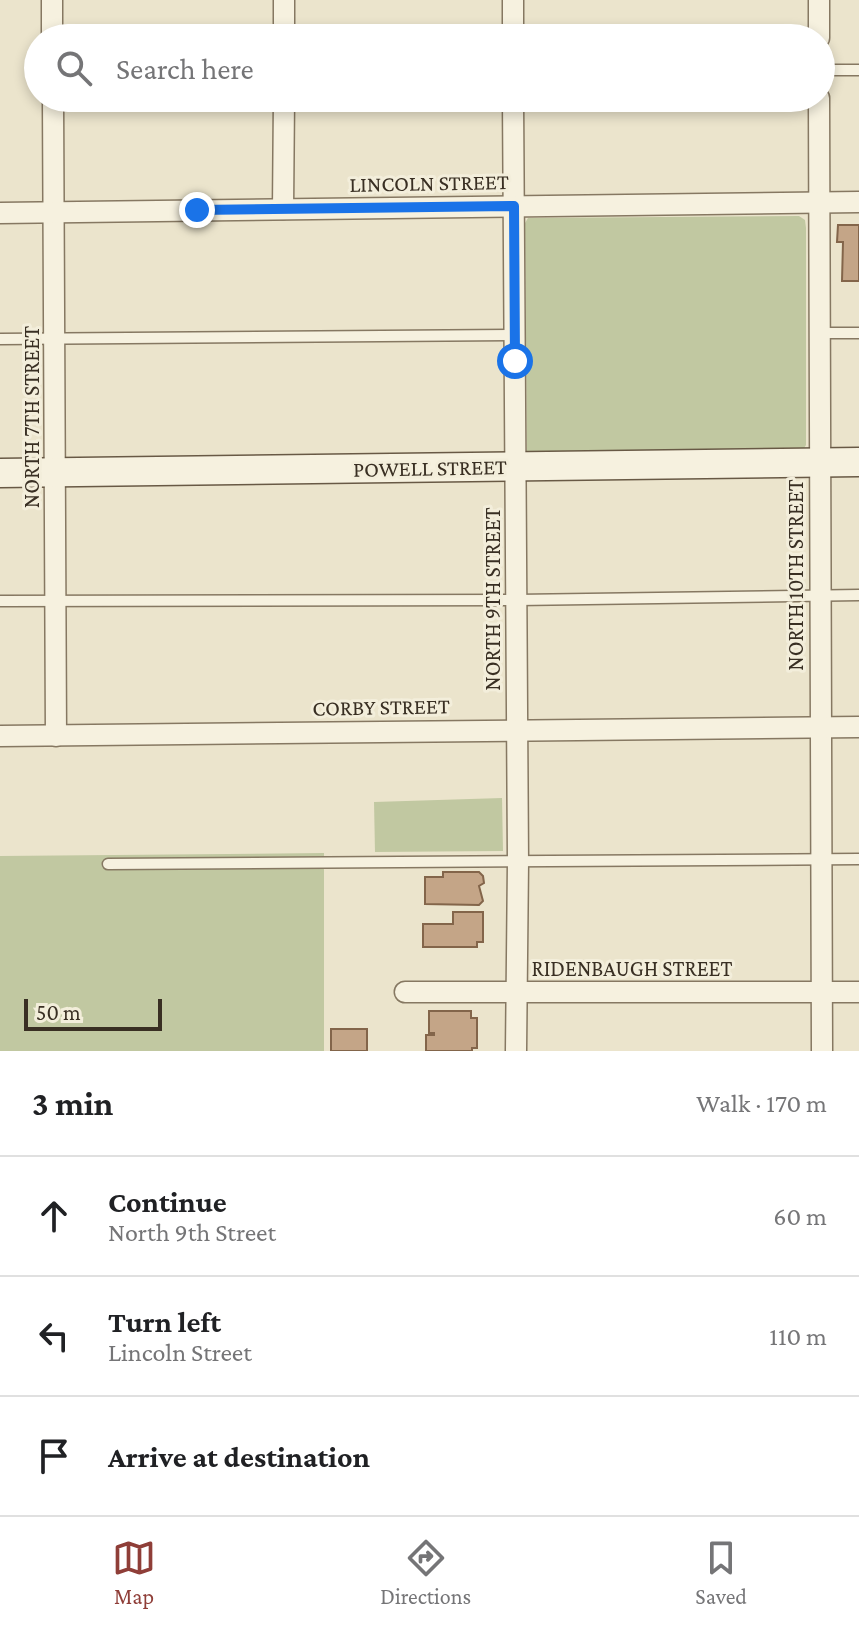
<!DOCTYPE html>
<meta charset="utf-8">
<style>
body{margin:0;font-family:"Crimson Pro",serif;background:#f6f6f6;color:#202124}
.scale{position:absolute;left:24px;bottom:20px;width:138px;box-sizing:border-box;padding-left:8px;border:4px solid #392f23;border-top:0;font-size:22px;line-height:28px;white-space:nowrap;color:#392f23;-webkit-text-stroke:6px #f3eedb;paint-order:stroke}
.stop{position:absolute;width:24px;height:24px;margin:-18px;border:6px solid #1a73e8;border-radius:50%;background:#fff}
.stop.end{background:#1a73e8;border-color:#fff;box-shadow:0 2px 8px #0008}
.list{margin:0;padding:0;list-style:none}
h2{display:flex;justify-content:space-between;align-items:center;height:104px;margin:0;padding:0 32px;font-size:34px}
h2 small{font-size:26px;font-weight:400;color:#757577}
.list li{display:grid;grid-template-columns:52px 1fr auto;gap:24px;align-items:center;box-sizing:border-box;height:120px;padding:0 32px;border-top:2px solid #e0e0e0}
.list b{display:block;font-size:30px;white-space:nowrap}
.list p{margin:0;font-size:26px;white-space:nowrap;color:#757577}
.list em{font-size:26px;font-style:normal;color:#757577}
.icon{flex:none;width:44px;height:44px;fill:none;stroke:currentColor;stroke-width:2;stroke-linecap:round;stroke-linejoin:round}
.map{position:relative;flex:none;width:859px;height:1051px;overflow:hidden}
.search{position:absolute;background:#fff;box-shadow:0 4px 12px #0003;left:24px;right:24px;top:24px;height:88px;display:flex;align-items:center;gap:20px;box-sizing:border-box;padding:0 28px;border-radius:44px;color:#757577;font-size:30px}
.sheet{height:464px;background:#fff}
nav{display:flex;justify-content:space-around;align-items:center;box-sizing:border-box;height:112px;border-top:2px solid #e0e0e0;background:#fff;font-size:22px;color:#757577}
nav a{display:grid;justify-items:center;gap:4px}
nav .on{color:#8f3e38}
.map>svg:first-child{display:block}
.green{fill:#c1c8a1}
.building{fill:#c4a587;stroke:#83654a;stroke-width:2}
.lines{fill:none;stroke-linecap:round;stroke-linejoin:round}
.lane-casing{stroke:#867862;stroke-width:13}
.street-casing{stroke:#867862;stroke-width:23}
.secondary-casing{stroke:#685945;stroke-width:31}
.lane{stroke:#f6f1df;stroke-width:10}
.street{stroke:#f6f1df;stroke-width:20}
.secondary{stroke:#f6f1df;stroke-width:28}
.route{stroke:#1a73e8;stroke-width:10}
.labels{text-anchor:middle;dominant-baseline:central;stroke-width:6;stroke-linejoin:round;paint-order:stroke}
.street-label{font-size:22px;fill:#392f23;stroke:#f3eedb}
</style>
<div class="map">
<svg width="859" height="1051" viewBox="0 0 859 1051">
<rect width="100%" height="100%" fill="#ebe4cc"/>
<g class="green">
<path d="M799,216L805,220L806,228V445L803,450L534,454L527,451L525,223L528,218Z"/>
<path d="M502,798L503,851L375,852L374,802Z"/>
<path d="M324,853V1051H0V856Z"/>
</g>
<g class="building">
<path d="M838,225H859V281H842L843,242H837Z"/>
<path d="M443,872H479L483,876L484,883L479,886L483,901L479,905L425,904V877H443Z"/>
<path d="M453,912H483V942H477V947H423V924H453Z"/>
<path d="M429,1011H471V1018H477V1048H472V1051H426V1035H434V1033H429Z"/>
<rect x="331" y="1029" width="36" height="22"/>
</g>
<g class="lines">
<g class="lane-casing">
<g id="lane">
<path d="M821,70H859"/>
<path d="M820,333H859"/>
<path d="M0,339L515,335"/>
<path d="M0,601L517,600L859,595"/>
<path d="M108,864L859,859"/>
</g>
</g>
<g class="street-casing">
<g id="street">
<path d="M52,0V38"/>
<path d="M513,0V38"/>
<path d="M819,0V38"/>
<path d="M284,38V0"/>
<path d="M53,98L56,736"/>
<path d="M513,98L518,862L516,1051"/>
<path d="M819,98L822,1051"/>
<path d="M283,209L284,98"/>
<path d="M0,213L859,202"/>
<path d="M0,736L859,727"/>
<path d="M405,992H859"/>
</g>
</g>
<g class="secondary-casing">
<path id="secondary" d="M0,473L859,462"/>
</g>
<use href="#lane" class="lane"/>
<use href="#street" class="street"/>
<use href="#secondary" class="secondary"/>
</g>
<g class="lines">
<path class="route" d="M197,210L514,206L515,361"/>
</g>
<g class="labels">
<g class="street-label">
<text transform="translate(429 183) rotate(-1)">LINCOLN STREET</text>
<text transform="translate(31 417) rotate(-90)">NORTH 7TH STREET</text>
<text transform="translate(430 468) rotate(-1)">POWELL STREET</text>
<text transform="translate(795 575) rotate(-90)">NORTH 10TH STREET</text>
<text transform="translate(492 599) rotate(-90)">NORTH 9TH STREET</text>
<text transform="translate(381 707) rotate(-1)">CORBY STREET</text>
<text x="632" y="968">RIDENBAUGH STREET</text>
</g>
</g>
</svg>
<div class="scale">50 m</div>
<div class="stop" style="left:515px;top:361px"></div>
<div class="stop end" style="left:197px;top:210px"></div>
<div class="search"><svg class="icon" aria-label="search" viewBox="0 0 24 24"><circle cx="10" cy="10" r="6"/><path d="M15 15l6 6"/></svg>Search here</div>
</div>
<section class="sheet">
<h2>3 min<small>Walk · 170 m</small></h2>
<ul class="list">
<li><svg class="icon" aria-label="ahead" viewBox="0 0 24 24"><path d="M12 20V5M6 11l6-6 6 6"/></svg><div><b>Continue</b><p>North 9th Street</p></div><em>60 m</em></li>
<li><svg class="icon" aria-label="left" viewBox="0 0 24 24"><path d="M17 20v-9H6M10 6l-5 5 5 5"/></svg><div><b>Turn left</b><p>Lincoln Street</p></div><em>110 m</em></li>
<li><svg class="icon" aria-label="arrive" viewBox="0 0 24 24"><path d="M6 21V4h12l-3 4 3 4H6"/></svg><div><b>Arrive at destination</b></div></li>
</ul>
</section>
<nav>
<a class="on"><svg class="icon" aria-label="map" viewBox="0 0 24 24"><path d="M3 6l6-2 6 2 6-2v14l-6 2-6-2-6 2zM9 4v14M15 6v14"/></svg>Map</a>
<a><svg class="icon" aria-label="directions" viewBox="0 0 24 24"><path d="M12 3l9 9-9 9-9-9zM9 14v-3h6M13 9l2 2-2 2"/></svg>Directions</a>
<a><svg class="icon" aria-label="saved" viewBox="0 0 24 24"><path d="M7 4h10v16l-5-4-5 4z"/></svg>Saved</a>
</nav>
